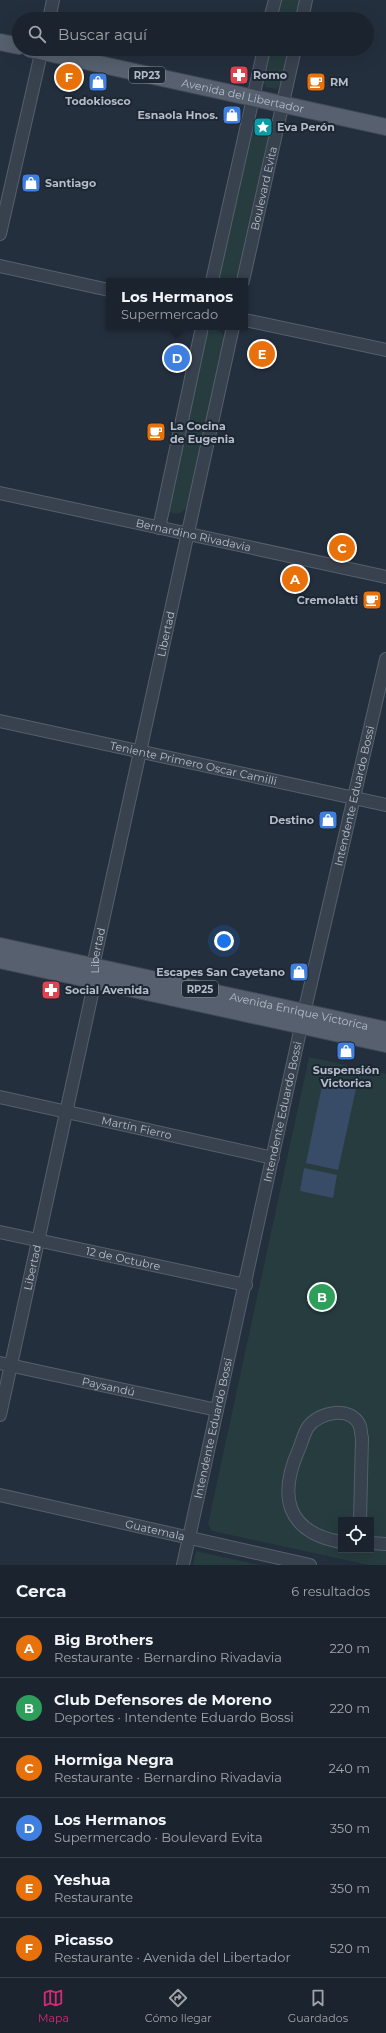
<!DOCTYPE html>
<html lang="es">
<meta charset="utf-8">
<style>
body{margin:0;font-family:Montserrat,sans-serif;background:#242b36;color:#f1f3f6}
.controls{position:absolute;right:12px;bottom:12px;display:grid;overflow:hidden;border-radius:0px;box-shadow:0 4px 16px #0002}
.controls button{width:36px;height:36px;display:grid;place-items:center;padding:0;border:0;border-bottom:1px solid #39404a;background:#1b232e;color:#f1f3f6;font:20px sans-serif}
.you{position:absolute;left:224px;top:941px;width:14px;height:14px;margin:-10px;border:3px solid #fff;border-radius:50%;background:#1a73e8;box-shadow:0 0 0 6px #1a73e833}
.badge{display:grid;place-items:center;width:26px;height:26px;border-radius:50%;background:#db2777;color:#fff;font-size:13px;font-weight:700}
.pin{position:absolute;translate:-50% -50%;border:2px solid #fff;box-shadow:0 1px 4px #0006}
.popup{position:absolute;left:106px;top:278px;width:142px;height:52px;box-sizing:border-box;display:grid;place-content:center;border-radius:0px;background:#1b232e;filter:drop-shadow(0 1px 3px #0005);font-size:13px;white-space:nowrap;color:#a0a4aa}
.popup b{font-size:15px;color:#f1f3f6}
.popup::after{content:'';position:absolute;left:50%;top:100%;margin-left:-8px;border:8px solid transparent;border-top-color:#1b232e}
.list{margin:0;padding:0;list-style:none}
h2{display:flex;justify-content:space-between;align-items:center;height:52px;margin:0;padding:0 16px;font-size:17px}
h2 small{font-size:13px;font-weight:400;color:#a0a4aa}
.list li{display:grid;grid-template-columns:26px 1fr auto;gap:12px;align-items:center;box-sizing:border-box;height:60px;padding:0 16px;border-top:1px solid #39404a}
.list b{display:block;font-size:15px;white-space:nowrap}
.list p{margin:0;font-size:13px;white-space:nowrap;color:#a0a4aa}
.list em{font-size:13px;font-style:normal;color:#a0a4aa}
.icon{flex:none;width:22px;height:22px;fill:none;stroke:currentColor;stroke-width:2;stroke-linecap:round;stroke-linejoin:round}
.map{position:relative;flex:none;width:386px;height:1565px;overflow:hidden}
.search{position:absolute;background:#1b232e;box-shadow:0 4px 16px #0002;left:12px;right:12px;top:12px;height:44px;display:flex;align-items:center;gap:10px;box-sizing:border-box;padding:0 14px;border-radius:22px;color:#a0a4aa;font-size:15px}
.sheet{height:412px;background:#1b232e}
nav{display:flex;justify-content:space-around;align-items:center;box-sizing:border-box;height:56px;border-top:1px solid #39404a;background:#1b232e;font-size:11px;color:#a0a4aa}
nav a{display:grid;justify-items:center;gap:2px}
nav .on{color:#db2777}
.map>svg:first-child{display:block}
.green{fill:#263c3f;fill-rule:evenodd}
.water{fill:#394c67}
.lines{fill:none;stroke-linecap:round;stroke-linejoin:round}
.minor-casing{stroke:#565f6c;stroke-width:14}
.major-casing{stroke:#414a57;stroke-width:18}
.minor{stroke:#38414e;stroke-width:12}
.major{stroke:#56606e;stroke-width:16}
.labels{text-anchor:middle;dominant-baseline:central;stroke-width:4;stroke-linejoin:round;paint-order:stroke}
.shield{fill:#1d2633;stroke:#878f9c;stroke-width:1}
.shield-label{font-size:10px;font-weight:bold;fill:#b4bcc9}
.poi-label{font-size:11px;font-weight:bold;fill:#b4bcc9;stroke:#1d2633;text-anchor:start}
.street-label{font-size:11px;fill:#b4bcc9;stroke:#1d2633}
</style>
<div class="map">
<svg width="386" height="1565" viewBox="0 0 386 1565">
<rect width="100%" height="100%" fill="#242f3e"/>
<g class="green">
<path d="M279,0H300L296,19H275Z"/>
<path d="M269,49H290L282,83L276,89L266,87L262,79Z"/>
<path d="M260,117L269,118L273,125L239,281H218L254,121Z"/>
<path d="M212,329C219,329 222,332 225,339L187,507C181,514 178,515 170,512L168,507L207,332Z"/>
<path d="M309,1057L386,1074V1565H369L212,1531L208,1524ZM341,1520H371V1550H341Z"/>
<path d="M196,1551L259,1565H193Z"/>
</g>
<g class="water">
<path d="M323,1081L356,1089L338,1170L306,1163Z"/>
<path d="M304,1168L337,1175L333,1198L300,1191Z"/>
</g>
<g class="lines">
<g class="minor-casing">
<g id="minor">
<path d="M49,19L53,0"/>
<path d="M270,19L275,0"/>
<path d="M302,19L306,0"/>
<path d="M0,234L42,49"/>
<path d="M0,266L109,290"/>
<path d="M212,281L264,49"/>
<path id="s1" d="M243,281L295,49"/>
<path d="M245,320L386,350"/>
<path id="s2" d="M0,493L386,577"/>
<path d="M159,528L202,327"/>
<path id="s3" d="M0,721L386,805"/>
<path id="s4" d="M0,1097L273,1158"/>
<path id="s5" d="M0,1232L246,1285"/>
<path id="s6" d="M0,1363L217,1410"/>
<path id="s7" d="M0,1415L95,980V957L233,327"/>
<path id="s8" d="M0,1495L310,1565"/>
<path d="M341,1542C286,1532 278,1496 299,1449C302,1442 304,1433 308,1427C319,1412 351,1405 360,1426C361,1430 361,1435 362,1438L360,1520"/>
<path d="M371,1543L386,1544"/>
<path id="s9" d="M183,1565L304,1013L386,659"/>
</g>
</g>
<g class="major-casing">
<g id="major">
<path d="M0,42L19,46"/>
<path id="s10" d="M30,49L386,127"/>
<path id="s11" d="M0,946L386,1030"/>
<path d="M0,960L386,1044"/>
</g>
</g>
<use href="#minor" class="minor"/>
<use href="#major" class="major"/>
</g>
<defs>
<g id="pharmacy-square" transform="scale(1)"><rect x="-9" y="-9" width="18" height="18" rx="4" fill="#e0444e" stroke="#1d2633"/><path d="M-2-6h4v4h4v4h-4v4h-4v-4h-4v-4h4Z" fill="#fff"/></g>
<g id="shop-square" transform="scale(1)"><rect x="-9" y="-9" width="18" height="18" rx="4" fill="#3f7fe0" stroke="#1d2633"/><path d="M-5-2.5h2.3a2.7 3.5 0 0 1 5.4 0H5L5.5 6h-11ZM-1.5-2.5h3a1.5 2.3 0 0 0-3 0Z" fill="#fff"/></g>
<g id="cafe-square" transform="scale(1)"><rect x="-9" y="-9" width="18" height="18" rx="4" fill="#e8710a" stroke="#1d2633"/><path d="M-5.5-4.5H6V0H3Q3 3.5 0 3.5H-2.5Q-5.5 3.5-5.5 0ZM3-3.2v2h1.7v-2ZM-6 4.5H4V6H-6Z" fill="#fff"/></g>
<g id="sight-square" transform="scale(1)"><rect x="-9" y="-9" width="18" height="18" rx="4" fill="#0f9aa8" stroke="#1d2633"/><path d="M0-6L1.8-2.2L6-1.7L2.9 1.2L3.7 5.4L0 3.3L-3.7 5.4L-2.9 1.2L-6-1.7L-1.8-2.2Z" fill="#fff"/></g>
</defs>
<g fill-rule="evenodd">
<use href="#pharmacy-square" x="239" y="75"/>
<use href="#shop-square" x="98" y="82"/>
<use href="#cafe-square" x="316" y="82"/>
<use href="#shop-square" x="232" y="115"/>
<use href="#sight-square" x="263" y="127"/>
<use href="#shop-square" x="31" y="183"/>
<use href="#cafe-square" x="156" y="432"/>
<use href="#cafe-square" x="372" y="600"/>
<use href="#shop-square" x="328" y="820"/>
<use href="#shop-square" x="299" y="972"/>
<use href="#pharmacy-square" x="51" y="990"/>
<use href="#shop-square" x="346" y="1051"/>
</g>
<g class="labels">
<g class="shield">
<rect x="129" y="67" width="36" height="16" rx="3"/>
<rect x="182" y="981" width="36" height="16" rx="3"/>
</g>
<g class="shield-label">
<text x="147" y="75">RP23</text>
<text x="200" y="989">RP25</text>
</g>
<g class="poi-label">
<text x="253" y="75">Romo</text>
<text x="330" y="82">RM</text>
<text x="98" y="101" text-anchor="middle">Todokiosco</text>
<text x="218" y="115" text-anchor="end">Esnaola Hnos.</text>
<text x="277" y="127">Eva Perón</text>
<text x="45" y="183">Santiago</text>
<text x="170" y="426">La Cocina<tspan x="170" dy="13">de Eugenia</tspan></text>
<text x="358" y="600" text-anchor="end">Cremolatti</text>
<text x="314" y="820" text-anchor="end">Destino</text>
<text x="285" y="972" text-anchor="end">Escapes San Cayetano</text>
<text x="65" y="990">Social Avenida</text>
<text x="346" y="1070" text-anchor="middle">Suspensión<tspan x="346" dy="13">Victorica</tspan></text>
</g>
<g class="street-label">
<text stroke="none"><textPath href="#s10" startOffset="218">Avenida del Libertador</textPath></text>
<text stroke="none"><textPath href="#s1" startOffset="95">Boulevard Evita</textPath></text>
<text stroke="none"><textPath href="#s2" startOffset="198">Bernardino Rivadavia</textPath></text>
<text stroke="none"><textPath href="#s7" startOffset="799">Libertad</textPath></text>
<text stroke="none"><textPath href="#s3" startOffset="198">Teniente Primero Oscar Camilli</textPath></text>
<text stroke="none"><textPath href="#s9" startOffset="788">Intendente Eduardo Bossi</textPath></text>
<text stroke="none"><textPath href="#s7" startOffset="475">Libertad</textPath></text>
<text stroke="none"><textPath href="#s11" startOffset="306">Avenida Enrique Victorica</textPath></text>
<text stroke="none"><textPath href="#s9" startOffset="464">Intendente Eduardo Bossi</textPath></text>
<text stroke="none"><textPath href="#s4" startOffset="140">Martín Fierro</textPath></text>
<text stroke="none"><textPath href="#s5" startOffset="126">12 de Octubre</textPath></text>
<text stroke="none"><textPath href="#s7" startOffset="151">Libertad</textPath></text>
<text stroke="none"><textPath href="#s6" startOffset="111">Paysandú</textPath></text>
<text stroke="none"><textPath href="#s9" startOffset="140">Intendente Eduardo Bossi</textPath></text>
<text stroke="none"><textPath href="#s8" startOffset="159">Guatemala</textPath></text>
</g>
</g>
</svg>
<div class="controls">
<button><svg class="icon" aria-label="locate" viewBox="0 0 24 24"><circle cx="12" cy="12" r="6"/><path d="M12 2v4M12 18v4M2 12h4M18 12h4"/></svg></button>
</div>
<div class="you"></div>
<div class="pin badge" style="left:295px;top:579px;background:#e8710a">A</div>
<div class="pin badge" style="left:322px;top:1297px;background:#2e9e5b">B</div>
<div class="pin badge" style="left:342px;top:548px;background:#e8710a">C</div>
<div class="pin badge" style="left:177px;top:358px;background:#3f7fe0">D</div>
<div class="popup"><b>Los Hermanos</b>Supermercado</div>
<div class="pin badge" style="left:262px;top:354px;background:#e8710a">E</div>
<div class="pin badge" style="left:69px;top:77px;background:#e8710a">F</div>
<div class="search"><svg class="icon" aria-label="search" viewBox="0 0 24 24"><circle cx="10" cy="10" r="6"/><path d="M15 15l6 6"/></svg>Buscar aquí</div>
</div>
<section class="sheet">
<h2>Cerca<small>6 resultados</small></h2>
<ul class="list">
<li><span class="badge" style="background:#e8710a">A</span><div><b>Big Brothers</b><p>Restaurante · Bernardino Rivadavia</p></div><em>220 m</em></li>
<li><span class="badge" style="background:#2e9e5b">B</span><div><b>Club Defensores de Moreno</b><p>Deportes · Intendente Eduardo Bossi</p></div><em>220 m</em></li>
<li><span class="badge" style="background:#e8710a">C</span><div><b>Hormiga Negra</b><p>Restaurante · Bernardino Rivadavia</p></div><em>240 m</em></li>
<li><span class="badge" style="background:#3f7fe0">D</span><div><b>Los Hermanos</b><p>Supermercado · Boulevard Evita</p></div><em>350 m</em></li>
<li><span class="badge" style="background:#e8710a">E</span><div><b>Yeshua</b><p>Restaurante</p></div><em>350 m</em></li>
<li><span class="badge" style="background:#e8710a">F</span><div><b>Picasso</b><p>Restaurante · Avenida del Libertador</p></div><em>520 m</em></li>
</ul>
</section>
<nav>
<a class="on"><svg class="icon" aria-label="map" viewBox="0 0 24 24"><path d="M3 6l6-2 6 2 6-2v14l-6 2-6-2-6 2zM9 4v14M15 6v14"/></svg>Mapa</a>
<a><svg class="icon" aria-label="directions" viewBox="0 0 24 24"><path d="M12 3l9 9-9 9-9-9zM9 14v-3h6M13 9l2 2-2 2"/></svg>Cómo llegar</a>
<a><svg class="icon" aria-label="saved" viewBox="0 0 24 24"><path d="M7 4h10v16l-5-4-5 4z"/></svg>Guardados</a>
</nav>
